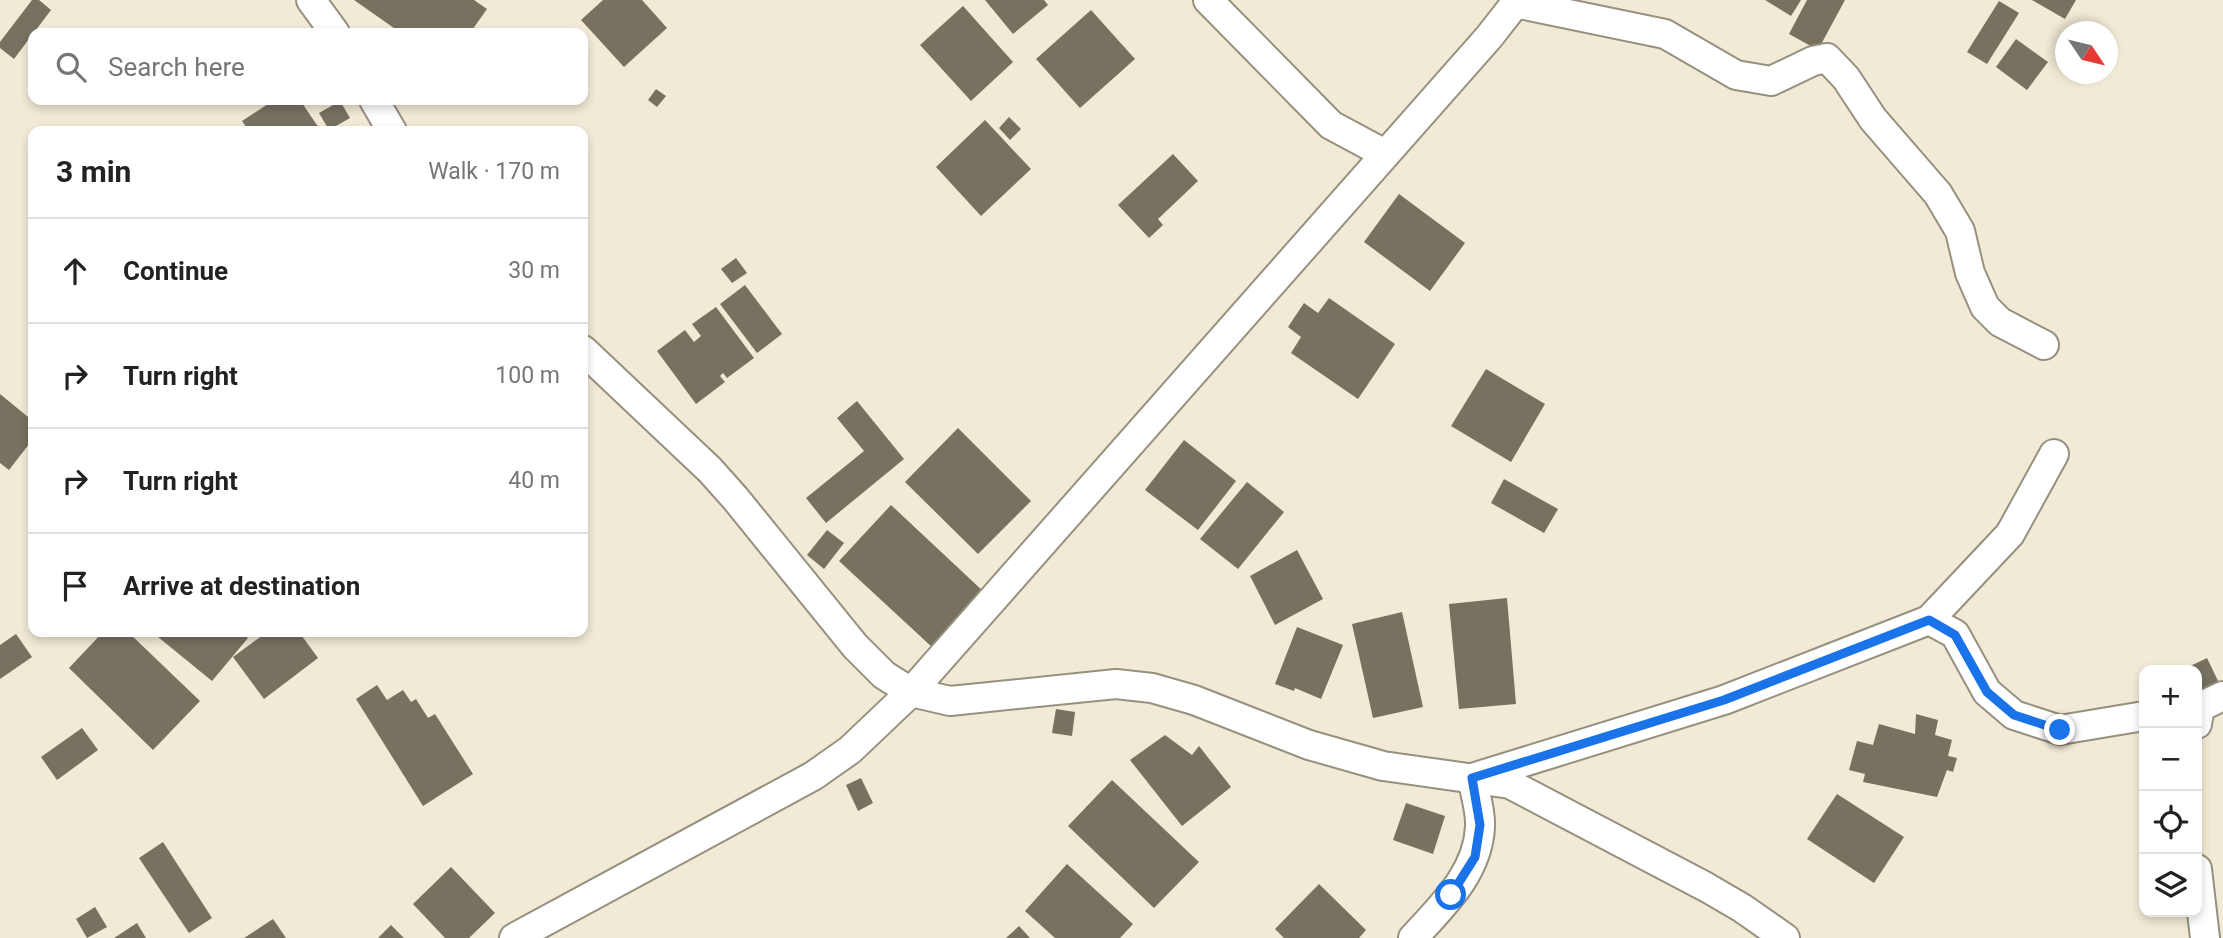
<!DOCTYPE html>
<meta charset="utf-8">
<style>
body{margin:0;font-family:Roboto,sans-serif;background:#f2f2f2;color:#222}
.controls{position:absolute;right:21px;bottom:21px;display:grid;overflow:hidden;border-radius:14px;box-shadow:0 4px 10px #0003}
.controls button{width:63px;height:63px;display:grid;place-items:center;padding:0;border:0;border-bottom:2px solid #e0e0e0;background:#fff;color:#222;font:35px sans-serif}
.compass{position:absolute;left:2055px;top:21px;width:63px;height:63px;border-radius:50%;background:#fff;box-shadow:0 4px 10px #0003;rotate:125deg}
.stop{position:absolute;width:21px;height:21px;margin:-16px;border:5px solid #1a73e8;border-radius:50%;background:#fff}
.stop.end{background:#1a73e8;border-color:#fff;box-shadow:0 2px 7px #0008}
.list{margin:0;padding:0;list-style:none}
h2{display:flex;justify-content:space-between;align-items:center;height:91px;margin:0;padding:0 28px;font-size:30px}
h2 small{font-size:23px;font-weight:400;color:#767676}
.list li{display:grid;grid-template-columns:46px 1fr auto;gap:21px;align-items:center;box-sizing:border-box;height:105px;padding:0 28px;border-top:2px solid #e0e0e0}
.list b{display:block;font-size:26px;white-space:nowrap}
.list em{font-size:23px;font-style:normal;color:#767676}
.icon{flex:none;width:38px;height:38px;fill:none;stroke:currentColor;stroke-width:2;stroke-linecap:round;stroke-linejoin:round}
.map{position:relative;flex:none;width:2223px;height:938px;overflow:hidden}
.search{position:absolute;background:#fff;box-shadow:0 4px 10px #0003;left:28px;top:28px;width:560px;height:77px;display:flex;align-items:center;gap:18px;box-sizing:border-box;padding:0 24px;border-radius:14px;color:#767676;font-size:26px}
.panel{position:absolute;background:#fff;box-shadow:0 4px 10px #0003;left:28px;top:126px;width:560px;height:511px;border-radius:14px}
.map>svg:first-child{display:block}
.building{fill:#777160}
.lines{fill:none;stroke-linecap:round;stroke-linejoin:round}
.street-casing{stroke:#96907e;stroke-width:32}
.street{stroke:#fff;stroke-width:28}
.route{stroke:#1a73e8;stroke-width:9}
</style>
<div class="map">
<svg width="2223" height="938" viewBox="0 0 2223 938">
<rect width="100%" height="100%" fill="#f1ead6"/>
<g class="building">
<path d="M32,0H39L51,10L14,59L0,48V42Z"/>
<path d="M354,0H474L487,9L470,33H401Z"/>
<path d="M603,0H642L667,28L624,67L581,20Z"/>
<path d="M985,0H1044L1048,5L1013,34Z"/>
<path d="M1765,0H1801L1791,16Z"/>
<path d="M1807,0H1845L1818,50L1789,34Z"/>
<path d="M2032,0H2076L2065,19Z"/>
<path d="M1999,1L2019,13L1987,64L1967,52Z"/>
<path d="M963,6L1013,62L971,101L920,45Z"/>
<path d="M1091,10L1135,59L1080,108L1036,59Z"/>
<path d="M2016,39L2048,62L2027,90L1996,67Z"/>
<path d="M656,89L666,96L657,107L648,100Z"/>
<path d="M274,100H300L321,131H249L242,121Z"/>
<path d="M340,101L350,118L329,130L319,113Z"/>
<path d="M1009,117L1021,129L1010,140L999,128Z"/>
<path d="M985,120L1031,169L981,216L936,167Z"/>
<path d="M1173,154L1198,181L1158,219L1163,225L1149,238L1118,205Z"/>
<path d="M1399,194L1465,243L1430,291L1364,242Z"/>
<path d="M736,258L747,273L732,283L721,269Z"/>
<path d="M745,285L782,334L757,353L720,304Z"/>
<path d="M1329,298L1395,344L1358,399L1291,353L1301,337L1288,327L1304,303L1318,313Z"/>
<path d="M716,307L754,358L727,378L723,373L720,376L725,382L696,404L657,351L685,330L694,342L701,336L692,324Z"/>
<path d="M1486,369L1545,404L1511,462L1451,426Z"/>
<path d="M0,394L33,421V439L9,470L0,463Z"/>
<path d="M857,401L904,459L826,523L806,498L864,451L837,418Z"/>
<path d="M958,428L1031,501L978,554L905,482Z"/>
<path d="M1184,440L1236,481L1198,530L1145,490Z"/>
<path d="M1504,479L1558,509L1544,533L1491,503Z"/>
<path d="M1247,482L1284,512L1238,569L1200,539Z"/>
<path d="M891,505L985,593L933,648L839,561Z"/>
<path d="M827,530L844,543L824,569L807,555Z"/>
<path d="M1297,550L1323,599L1275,625L1250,576Z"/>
<path d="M1507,598L1516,704L1459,709L1449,604Z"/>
<path d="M1402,612L1423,707L1373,718L1352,624Z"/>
<path d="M1297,627L1343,645L1321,699L1295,688L1294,691L1275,684Z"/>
<path d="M103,632H128L200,701L153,750L69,668Z"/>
<path d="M152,632H240L248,638L212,681Z"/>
<path d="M267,632H299L318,658L264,699L233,657Z"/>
<path d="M16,634L32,657L0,679V645Z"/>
<path d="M2207,658L2220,685L2197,697V670H2182Z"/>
<path d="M377,685L387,700L403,690L411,702L416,699L428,718L435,714L473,774L423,806L356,699Z"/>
<path d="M1056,709L1075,712L1072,736L1052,733Z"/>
<path d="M1916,714L1938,720L1935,735L1952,740L1948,756L1957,758L1953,772L1947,770L1937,797L1863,782L1865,774L1849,770L1857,741L1873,745L1879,724L1915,734Z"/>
<path d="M82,728L98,750L57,780L41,757Z"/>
<path d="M1165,735L1192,755L1199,746L1231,787L1182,826L1130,760Z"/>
<path d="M861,778L873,803L858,811L846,785Z"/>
<path d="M1112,780L1199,862L1154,908L1068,826Z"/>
<path d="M1837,794L1904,837L1874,883L1807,839Z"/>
<path d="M1406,803L1445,816L1433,854L1393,840Z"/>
<path d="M163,842L212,918L189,933L139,858Z"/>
<path d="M1067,864L1133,924L1120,938H1055L1025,911Z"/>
<path d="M451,867L495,913L469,938H445L413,904Z"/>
<path d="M1319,884L1366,930L1359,938H1284L1275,929Z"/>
<path d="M95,907L107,927L87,938L76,919Z"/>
<path d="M273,919L286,938H244Z"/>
<path d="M137,923L146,938H114Z"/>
<path d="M391,925L404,938H378Z"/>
<path d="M1019,926L1030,938H1006Z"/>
</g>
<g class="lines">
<g class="street-casing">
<g id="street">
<path d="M311,0L335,33"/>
<path d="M1208,0L1331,125L1385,154"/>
<path d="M1515,3L1665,34L1736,75L1771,81L1813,61L1827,58L1846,78L1873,119L1938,194L1960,231L1970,273L1985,307L2000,322L2044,345"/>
<path d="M374,100L392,131"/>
<path d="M583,350L710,470L735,498L855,646L884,675L911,692L950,701L1116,684L1152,688L1194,700L1309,745L1383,766L1510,784L1706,887L1742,908L1785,938"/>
<path d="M1929,620L1955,634L1987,692L2014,715L2060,730L2144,716"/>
<path d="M2197,724L2200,707L2223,696"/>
<path d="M2197,869L2205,938"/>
<path d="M514,938L813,776L850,750L911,692L1489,37L1518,0"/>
<path d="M1413,938C1442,906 1478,873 1480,827C1481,811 1475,793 1472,778L1724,700L1929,620L2010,534L2054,454"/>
</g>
</g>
<use href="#street" class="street"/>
</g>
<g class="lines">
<path class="route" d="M1451,895L1475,857L1480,825L1472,778L1724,700L1929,620L1955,635L1987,692L2014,715L2060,730"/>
</g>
</svg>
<div class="controls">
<button>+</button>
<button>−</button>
<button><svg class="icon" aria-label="locate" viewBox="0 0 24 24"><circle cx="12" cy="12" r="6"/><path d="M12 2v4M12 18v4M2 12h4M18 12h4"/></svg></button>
<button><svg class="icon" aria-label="layers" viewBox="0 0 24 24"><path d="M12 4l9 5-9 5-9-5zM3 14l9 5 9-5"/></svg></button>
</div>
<svg class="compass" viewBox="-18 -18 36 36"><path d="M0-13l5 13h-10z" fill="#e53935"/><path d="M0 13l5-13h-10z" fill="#767676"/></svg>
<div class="stop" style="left:1451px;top:895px"></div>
<div class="stop end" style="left:2060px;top:730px"></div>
<div class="search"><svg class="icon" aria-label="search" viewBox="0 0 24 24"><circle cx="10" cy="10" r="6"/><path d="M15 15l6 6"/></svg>Search here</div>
<section class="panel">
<h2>3 min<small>Walk · 170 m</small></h2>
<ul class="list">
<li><svg class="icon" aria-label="ahead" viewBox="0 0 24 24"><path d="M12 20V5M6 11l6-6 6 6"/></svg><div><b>Continue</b></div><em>30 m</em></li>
<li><svg class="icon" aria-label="right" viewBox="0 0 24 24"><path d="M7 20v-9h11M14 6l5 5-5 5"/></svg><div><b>Turn right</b></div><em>100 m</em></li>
<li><svg class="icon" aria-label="right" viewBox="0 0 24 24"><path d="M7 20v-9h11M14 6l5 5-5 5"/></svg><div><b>Turn right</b></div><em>40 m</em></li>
<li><svg class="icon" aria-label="arrive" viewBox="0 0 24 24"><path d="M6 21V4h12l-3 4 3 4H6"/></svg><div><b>Arrive at destination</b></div></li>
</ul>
</section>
</div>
